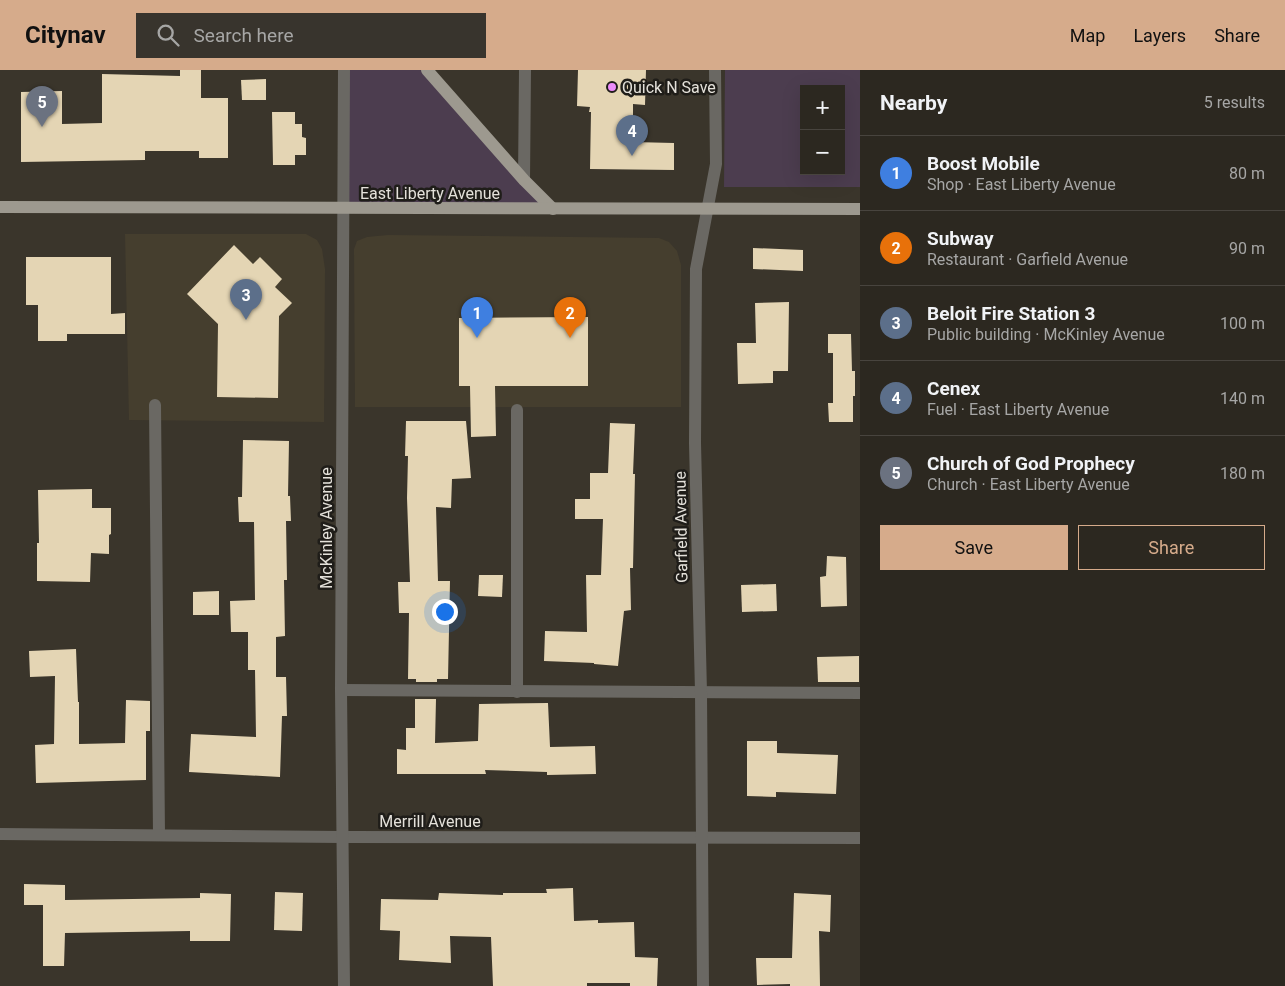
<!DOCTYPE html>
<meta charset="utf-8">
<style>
body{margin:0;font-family:Roboto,sans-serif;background:#38342d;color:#f1f3f6}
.controls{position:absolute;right:15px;top:15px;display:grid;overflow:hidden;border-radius:0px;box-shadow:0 5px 20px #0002}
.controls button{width:45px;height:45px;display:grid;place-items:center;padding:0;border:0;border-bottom:1px solid #48443e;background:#2c2820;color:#f1f3f6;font:25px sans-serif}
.you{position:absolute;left:444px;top:541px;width:18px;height:18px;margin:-12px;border:4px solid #fff;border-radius:50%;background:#1a73e8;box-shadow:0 0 0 8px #1a73e833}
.badge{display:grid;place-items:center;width:32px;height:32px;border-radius:50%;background:#d6ab8b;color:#fff;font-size:16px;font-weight:700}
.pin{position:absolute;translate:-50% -41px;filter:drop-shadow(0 1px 2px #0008)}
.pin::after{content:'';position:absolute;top:26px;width:18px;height:15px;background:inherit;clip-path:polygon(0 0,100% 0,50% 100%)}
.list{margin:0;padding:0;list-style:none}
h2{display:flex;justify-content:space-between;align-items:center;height:65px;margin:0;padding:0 20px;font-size:21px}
h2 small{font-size:16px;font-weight:400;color:#a6a6a5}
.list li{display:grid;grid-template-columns:32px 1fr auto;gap:15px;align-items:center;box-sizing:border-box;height:75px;padding:0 20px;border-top:1px solid #48443e}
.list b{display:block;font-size:19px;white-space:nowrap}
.list p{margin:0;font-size:16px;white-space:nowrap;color:#a6a6a5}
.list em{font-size:16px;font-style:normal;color:#a6a6a5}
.actions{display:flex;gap:10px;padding:15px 20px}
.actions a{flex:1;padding:11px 0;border:1px solid #d6ab8b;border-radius:0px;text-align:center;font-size:18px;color:#d6ab8b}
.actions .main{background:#d6ab8b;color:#111}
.icon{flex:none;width:28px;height:28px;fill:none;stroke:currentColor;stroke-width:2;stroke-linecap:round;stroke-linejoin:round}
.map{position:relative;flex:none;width:860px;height:916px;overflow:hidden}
header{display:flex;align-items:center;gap:30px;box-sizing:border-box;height:70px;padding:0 25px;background:#d6ab8b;color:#111}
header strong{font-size:24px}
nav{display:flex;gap:28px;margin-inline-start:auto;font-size:18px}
.search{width:350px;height:45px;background:#38342d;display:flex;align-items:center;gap:12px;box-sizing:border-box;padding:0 18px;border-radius:0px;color:#a6a6a5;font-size:19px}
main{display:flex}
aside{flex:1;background:#2c2820}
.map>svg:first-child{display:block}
.built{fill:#453e2e}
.green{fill:#4c3d4f;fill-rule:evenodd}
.building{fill:#e4d5b4}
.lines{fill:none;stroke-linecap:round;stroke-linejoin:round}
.minor{stroke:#6a6863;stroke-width:12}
.major{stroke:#9d998f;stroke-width:12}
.poi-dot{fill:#ec8cfb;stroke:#1f1d19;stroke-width:2}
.labels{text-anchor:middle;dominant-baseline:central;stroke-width:5;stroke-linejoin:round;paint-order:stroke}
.poi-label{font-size:16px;fill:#e4e1da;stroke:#1f1d19;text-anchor:start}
.street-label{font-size:16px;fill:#e4e1da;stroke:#1f1d19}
</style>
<header>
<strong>Citynav</strong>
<div class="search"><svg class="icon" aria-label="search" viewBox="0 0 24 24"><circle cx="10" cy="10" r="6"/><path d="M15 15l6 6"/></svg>Search here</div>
<nav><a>Map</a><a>Layers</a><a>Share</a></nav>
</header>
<main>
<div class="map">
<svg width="860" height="916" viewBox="0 0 860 916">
<rect width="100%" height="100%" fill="#3a352b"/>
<g class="built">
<path d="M125,164H306L317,170L322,179L325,199L324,352L129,350Z"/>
<path d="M388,165L659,168L669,172L677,181L681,195V337H355L354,179L357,171L367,167Z"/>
</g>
<g class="green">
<path d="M344,0H427L553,139H343Z"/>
<path d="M725,0H860V117H724ZM804,19H841V101H804Z"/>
</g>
<g class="building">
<path d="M180,0H201V28H228V88H199V81H145V90L21,92V22L62,21V54L102,53V4L180,6Z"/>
<path d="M578,0H646L645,35L633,34V72L674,73V100L590,99L591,42H589L590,37L577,36Z"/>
<path d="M266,9V30H242L241,10Z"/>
<path d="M272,42H295V54H302V67L306,68V85H295V95H273Z"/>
<path d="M234,175L253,194L260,187L282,209L275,217L292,233L279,246L278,328L217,327L218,254L187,224Z"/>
<path d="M753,178L803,180V201L753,199Z"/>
<path d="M26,187H111V244L125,243V264H67V271H38V235H26Z"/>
<path d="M789,232L788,301H773V313L738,314L737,273H756L755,233Z"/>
<path d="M588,247V316H495L496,366L471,367L470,316H459V248Z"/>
<path d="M828,264H851L852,301H855V326H853V352H829L828,333H833V283H828Z"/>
<path d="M406,351H466L471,408L452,409L451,438L436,437L438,511H450L448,609H437V612H416V609H408L409,543H399L398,512H410L407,428L408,386H405Z"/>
<path d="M610,353L635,354L633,404H635L633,498H630L631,540L624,541L618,596L594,594V593L544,591L545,561L587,562L586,505H601L603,449H575V429H590V403H608Z"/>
<path d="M243,370L289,371L288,426H290L291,451H286L287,510H284L285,566L276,567V607H286L287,646H282L280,707L189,702L191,664L256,667L255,600H248V562H231L230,531L255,530L254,452H239L238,427H242Z"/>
<path d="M92,419V438H111V464L109,465V484L91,483L90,512L37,511V473H39L38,420Z"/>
<path d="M827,486L846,487L847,536L821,537L820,507L826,506Z"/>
<path d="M479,505H503L502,527L478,526Z"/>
<path d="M776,514L777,541L742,542L741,515Z"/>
<path d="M219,521V545H193V522Z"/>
<path d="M76,579L78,632H79V674L125,673L126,630L150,631V661H146V710L36,713L35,675L54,674L55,606L30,607L29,581Z"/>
<path d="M859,586V612H818L817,587Z"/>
<path d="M415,629H436L435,673L478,671L479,634L548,633L550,677L595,676L596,704L547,705V702L485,700L486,704H397V679L406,680V658H415Z"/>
<path d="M747,671H777V683L838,685L836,724L776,722V727L747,726Z"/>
<path d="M24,814L65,815V830L200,828V823L231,824L230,871H190V861L65,863L64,896H43V835H24Z"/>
<path d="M573,818L574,851L598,850V853L634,852L635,887L658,888L657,916H630V913H587V916H493L491,867L450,866L451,893L399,890L400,861L380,860L381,829L438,830L439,823L503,825V823H547L546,819Z"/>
<path d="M275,822L303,823L302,861L274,860Z"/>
<path d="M794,823L831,825L830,862L819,861L820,916H790V914L757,915L756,888H792Z"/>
</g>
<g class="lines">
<g class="minor">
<path d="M524,110L525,0"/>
<path d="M155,335L159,765"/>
<path d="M517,340V622"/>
<path d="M341,620L860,623"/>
<path d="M0,764L342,767L860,768"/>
<path d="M344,916L341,620L344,0"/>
<path d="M703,916L701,622L695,373L696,199L716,94L715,0"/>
</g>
<g class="major">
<path d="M427,0L524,110L553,139"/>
<path d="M0,137L860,139"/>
</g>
</g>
<circle class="poi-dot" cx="612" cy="17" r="5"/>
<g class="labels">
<g class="poi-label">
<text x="622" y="17">Quick N Save</text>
</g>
<g class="street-label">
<text x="430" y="123">East Liberty Avenue</text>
<text transform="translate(681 457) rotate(-91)">Garfield Avenue</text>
<text transform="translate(326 458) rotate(-90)">McKinley Avenue</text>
<text x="430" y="751">Merrill Avenue</text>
</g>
</g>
</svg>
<div class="controls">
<button>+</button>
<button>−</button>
</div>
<div class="you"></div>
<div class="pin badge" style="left:477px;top:268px;background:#3f7fe0">1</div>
<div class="pin badge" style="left:570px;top:268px;background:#e8710a">2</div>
<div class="pin badge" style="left:246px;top:250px;background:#5c6f8a">3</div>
<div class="pin badge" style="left:632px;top:86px;background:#5c6f8a">4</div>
<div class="pin badge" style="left:42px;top:57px;background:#6b7280">5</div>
</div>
<aside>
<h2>Nearby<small>5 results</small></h2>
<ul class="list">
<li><span class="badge" style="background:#3f7fe0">1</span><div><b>Boost Mobile</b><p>Shop · East Liberty Avenue</p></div><em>80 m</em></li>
<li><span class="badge" style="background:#e8710a">2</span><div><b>Subway</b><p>Restaurant · Garfield Avenue</p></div><em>90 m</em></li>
<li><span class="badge" style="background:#5c6f8a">3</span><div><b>Beloit Fire Station 3</b><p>Public building · McKinley Avenue</p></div><em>100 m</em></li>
<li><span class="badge" style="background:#5c6f8a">4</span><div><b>Cenex</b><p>Fuel · East Liberty Avenue</p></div><em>140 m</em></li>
<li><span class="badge" style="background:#6b7280">5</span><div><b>Church of God Prophecy</b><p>Church · East Liberty Avenue</p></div><em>180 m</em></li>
</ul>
<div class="actions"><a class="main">Save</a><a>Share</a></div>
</aside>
</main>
